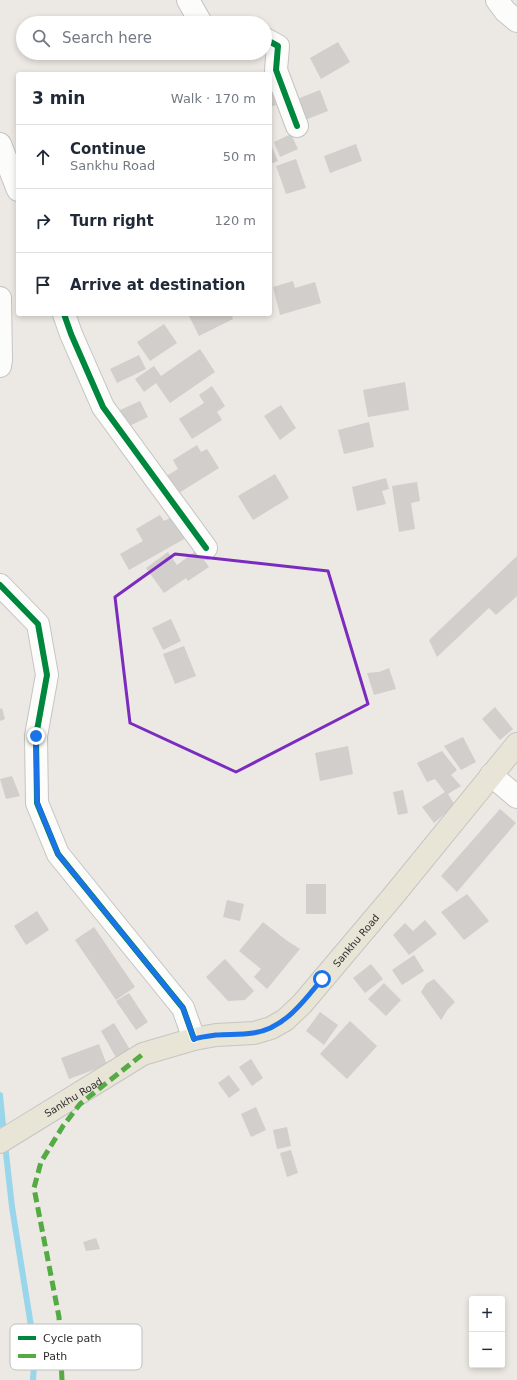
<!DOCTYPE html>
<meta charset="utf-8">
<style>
body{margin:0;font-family:"DejaVu Sans",sans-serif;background:#f2f2f3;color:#1f2937}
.controls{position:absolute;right:12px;bottom:12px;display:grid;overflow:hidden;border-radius:4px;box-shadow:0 2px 6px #0003}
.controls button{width:36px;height:36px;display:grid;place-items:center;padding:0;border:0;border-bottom:1px solid #e0e1e3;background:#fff;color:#1f2937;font:20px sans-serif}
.stop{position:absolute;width:12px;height:12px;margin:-9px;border:3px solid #1a73e8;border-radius:50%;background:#fff}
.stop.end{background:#1a73e8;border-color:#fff;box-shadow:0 1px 4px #0008}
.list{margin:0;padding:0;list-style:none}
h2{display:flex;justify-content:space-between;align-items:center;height:52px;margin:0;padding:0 16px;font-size:17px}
h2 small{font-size:13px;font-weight:400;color:#747a83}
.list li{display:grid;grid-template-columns:26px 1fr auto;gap:12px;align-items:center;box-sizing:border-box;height:64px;padding:0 16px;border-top:1px solid #e0e1e3}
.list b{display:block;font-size:15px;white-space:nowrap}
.list p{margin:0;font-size:13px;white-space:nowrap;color:#747a83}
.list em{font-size:13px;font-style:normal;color:#747a83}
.icon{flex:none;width:22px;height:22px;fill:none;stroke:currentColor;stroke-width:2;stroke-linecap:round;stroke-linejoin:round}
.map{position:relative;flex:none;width:517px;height:1380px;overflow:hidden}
.search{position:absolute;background:#fff;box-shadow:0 2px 6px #0003;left:16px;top:16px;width:256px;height:44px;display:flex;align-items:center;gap:10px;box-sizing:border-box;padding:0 14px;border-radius:22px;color:#747a83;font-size:15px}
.panel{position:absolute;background:#fff;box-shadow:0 2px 6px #0003;left:16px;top:72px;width:256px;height:244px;border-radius:4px}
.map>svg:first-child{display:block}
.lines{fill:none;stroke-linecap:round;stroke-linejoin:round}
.stream{stroke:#99d6ec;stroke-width:6}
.building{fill:#d1cecb}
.minor-casing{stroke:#c5c4c5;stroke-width:24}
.major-casing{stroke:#c6c5c4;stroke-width:24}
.minor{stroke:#fcfcfb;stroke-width:22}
.major{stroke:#e8e4d6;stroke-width:22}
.quiet{stroke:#54ab44;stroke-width:5;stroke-dasharray:10 5;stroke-linecap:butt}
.cycleway-casing{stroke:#fff;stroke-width:8}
.cycleway{stroke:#00873e;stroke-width:6}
.route{stroke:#1a73e8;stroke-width:5}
.marked{fill:none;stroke:#7b2cbf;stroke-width:3;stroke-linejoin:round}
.labels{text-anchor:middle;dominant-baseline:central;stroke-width:4;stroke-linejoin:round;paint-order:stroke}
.street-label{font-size:10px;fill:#2e2e2e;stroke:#fff}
.key{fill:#fff;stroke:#c0c0c0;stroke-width:1}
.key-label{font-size:11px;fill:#2e2e2e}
</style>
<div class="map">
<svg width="517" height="1380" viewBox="0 0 517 1380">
<rect width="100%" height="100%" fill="#ece8e4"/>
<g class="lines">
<g class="stream">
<path d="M0,1095L4,1135"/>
<path d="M5,1144L12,1207L35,1351L33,1380"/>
</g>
</g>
<g class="building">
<path d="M338,42L350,62L321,79L310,58Z"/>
<path d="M320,90L328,111L305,120L297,99Z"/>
<path d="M270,92H272L276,105L270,107Z"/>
<path d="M291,134L298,149L280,157L274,142Z"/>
<path d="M356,144L362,161L330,173L324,156Z"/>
<path d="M271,145L278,161L270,164V146Z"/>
<path d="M296,159L306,188L286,194L276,166Z"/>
<path d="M293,281L295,288L315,282L321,303L280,315L273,287Z"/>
<path d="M188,314H231L233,319L199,336Z"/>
<path d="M164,324L177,343L150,361L137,342Z"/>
<path d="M200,349L215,372L170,403L156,383L144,392L135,379L154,366L161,376Z"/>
<path d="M139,355L146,369L117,383L110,369Z"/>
<path d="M405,382L409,410L368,417L363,390Z"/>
<path d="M212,386L225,406L217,412L222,420L192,439L179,419L204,403L199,395Z"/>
<path d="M140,401L148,417L125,428L118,411Z"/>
<path d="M281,405L296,428L280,440L264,416Z"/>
<path d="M369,422L374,447L344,454L338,430Z"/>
<path d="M197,445L201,452L207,449L219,468L174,496L163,478L178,469L173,460Z"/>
<path d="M275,474L289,498L253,520L238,496Z"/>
<path d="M386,478L389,489L382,491L386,504L357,511L352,487Z"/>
<path d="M417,482L420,501L411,503L415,529L399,532L392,486Z"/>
<path d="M160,515L164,521L174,516L186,538L129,570L120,554L143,541L136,529Z"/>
<path d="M197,550L209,567L188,581L186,578L164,593L146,568L168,552L177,565Z"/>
<path d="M517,556V596L496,615L489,608L437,657L429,640Z"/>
<path d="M171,619L181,641L163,650L152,628Z"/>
<path d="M184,646L196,676L175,684L163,654Z"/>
<path d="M389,668L396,689L374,695L367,673L379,672Z"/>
<path d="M495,707L513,729L500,740L482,719Z"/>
<path d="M2,708L5,719L0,721V709Z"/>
<path d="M463,737L476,762L461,770L444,746Z"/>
<path d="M348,746L353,774L320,781L315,753Z"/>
<path d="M442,751L457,770L451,775L461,786L448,794L455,805L434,823L422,807L445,792L435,779L427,782L417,763Z"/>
<path d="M12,776L20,796L6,799L0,779Z"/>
<path d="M403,790L408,813L398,815L393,792Z"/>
<path d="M500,809L516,823L457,892L441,876Z"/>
<rect x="306" y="884" width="20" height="30"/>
<path d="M467,894L489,921L464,940L441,912Z"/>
<path d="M227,900L244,904L240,921L223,917Z"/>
<path d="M37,911L49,930L26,945L14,926Z"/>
<path d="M425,920L437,934L409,955L393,935L405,923L413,931Z"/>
<path d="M263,922L286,940L300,949L267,989L254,977L261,969L239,951Z"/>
<path d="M94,927L135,987L116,1000L75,940Z"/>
<path d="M414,955L424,971L402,985L392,970Z"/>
<path d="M225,959L254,991L245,1000L228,1001L206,977Z"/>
<path d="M371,964L383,979L365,993L353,978Z"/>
<path d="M434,979L455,1002L448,1009L441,1020L421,992L426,984Z"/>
<path d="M384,983L401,1000L386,1016L368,999Z"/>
<path d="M129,993L148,1022L136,1030L116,1001Z"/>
<path d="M320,1012L338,1025L324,1045L306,1031Z"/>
<path d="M350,1021L377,1046L347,1079L320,1054Z"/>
<path d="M114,1023L132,1053L118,1061L101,1031Z"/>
<path d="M99,1044L107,1065L69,1079L61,1058Z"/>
<path d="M251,1059L263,1078L252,1086L239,1067Z"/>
<path d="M229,1075L240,1090L229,1098L218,1083Z"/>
<path d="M256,1107L266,1130L251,1137L241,1114Z"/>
<path d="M287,1127L291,1146L277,1149L273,1130Z"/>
<path d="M291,1150L298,1173L287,1177L280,1153Z"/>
<path d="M96,1238L100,1249L86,1251L83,1242Z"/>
</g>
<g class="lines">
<g class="minor-casing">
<g id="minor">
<path d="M188,0L201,23"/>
<path d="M497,0L505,11L517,21"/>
<path d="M265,39L278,46L276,70L297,126"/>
<path d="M0,144L18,190"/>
<path d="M0,298L1,360L0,366"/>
<path d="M64,314L71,334L103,407L206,548"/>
<path d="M0,585L38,624L47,675L36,736L37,803L58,854L183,1008L194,1039"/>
<path d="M491,775L517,797"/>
</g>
</g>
<g class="major-casing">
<g id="major">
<path id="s1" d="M0,1142L143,1054L194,1039L216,1035L254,1033L271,1028L285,1020L302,1004L394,895L517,744"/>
</g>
</g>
<use href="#minor" class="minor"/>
<use href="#major" class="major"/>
<path class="quiet" d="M62,1380L59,1317L34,1188L41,1162L63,1126L80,1104L143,1054"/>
<g class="cycleway-casing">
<g id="cycleway">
<path d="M265,39L278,46L276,70L297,126"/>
<path d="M64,314L71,334L103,407L206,548"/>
<path d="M0,585L38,624L47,675L36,736L37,803L58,854L183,1008L194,1039"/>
</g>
</g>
<use href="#cycleway" class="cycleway"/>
</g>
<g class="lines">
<path class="route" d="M36,736L37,802L58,854L183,1008L194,1039C201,1037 208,1036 216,1035C228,1034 241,1035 253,1033C284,1029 304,1001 322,979"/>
</g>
<path class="marked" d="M175,554L328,571L368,704L236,772L130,723L115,597Z"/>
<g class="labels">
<g class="street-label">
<text stroke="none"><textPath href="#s1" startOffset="422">Sankhu Road</textPath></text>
<text stroke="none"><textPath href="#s1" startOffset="86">Sankhu Road</textPath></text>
</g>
</g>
<rect x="10" y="1324" width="132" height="46" rx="6" class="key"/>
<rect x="18" y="1336" width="18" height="4" fill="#00873e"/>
<rect x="18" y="1354" width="18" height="4" fill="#54ab44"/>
<g class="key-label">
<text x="43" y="1342">Cycle path</text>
<text x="43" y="1360">Path</text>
</g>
</svg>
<div class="controls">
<button>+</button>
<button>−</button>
</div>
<div class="stop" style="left:322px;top:979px"></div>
<div class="stop end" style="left:36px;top:736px"></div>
<div class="search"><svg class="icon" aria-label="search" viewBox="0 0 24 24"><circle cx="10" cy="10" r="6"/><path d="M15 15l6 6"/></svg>Search here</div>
<section class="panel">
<h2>3 min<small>Walk · 170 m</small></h2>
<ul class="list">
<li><svg class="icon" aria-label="ahead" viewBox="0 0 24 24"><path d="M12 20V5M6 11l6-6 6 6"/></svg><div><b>Continue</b><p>Sankhu Road</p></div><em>50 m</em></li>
<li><svg class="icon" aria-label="right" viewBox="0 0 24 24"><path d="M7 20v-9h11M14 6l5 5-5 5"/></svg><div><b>Turn right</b></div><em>120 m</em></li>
<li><svg class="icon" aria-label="arrive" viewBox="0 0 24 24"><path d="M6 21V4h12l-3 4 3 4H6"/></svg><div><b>Arrive at destination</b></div></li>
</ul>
</section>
</div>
